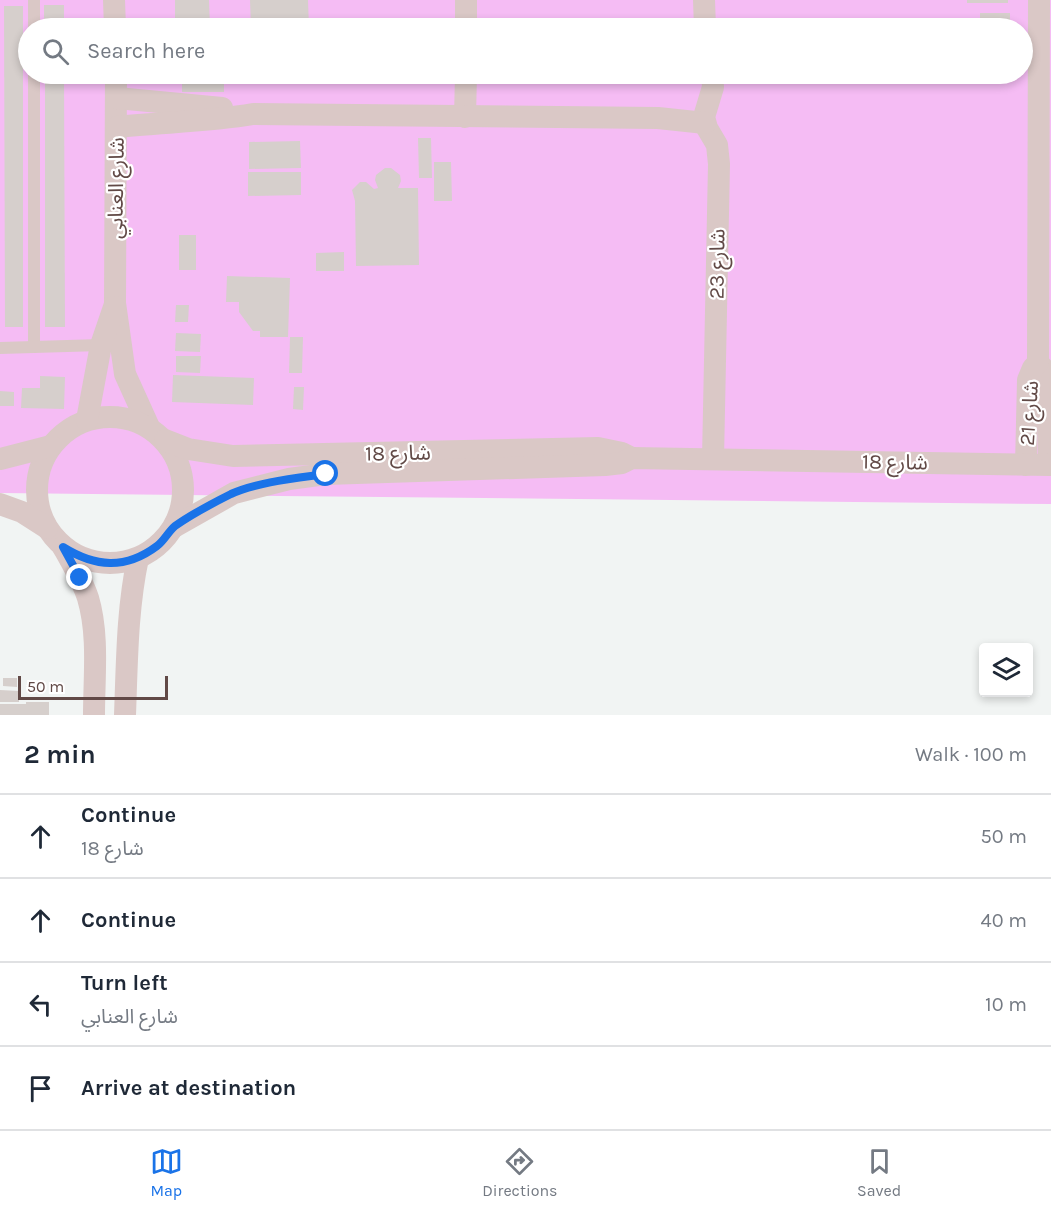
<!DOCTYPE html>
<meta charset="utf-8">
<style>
body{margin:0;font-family:Karla,"Noto Sans Arabic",sans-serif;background:#f6f6f7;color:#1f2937}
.controls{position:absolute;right:18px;bottom:18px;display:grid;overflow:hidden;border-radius:6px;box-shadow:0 3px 9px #0003}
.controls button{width:54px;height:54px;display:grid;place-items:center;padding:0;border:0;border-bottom:2px solid #e0e1e3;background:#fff;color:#1f2937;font:30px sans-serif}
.scale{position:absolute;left:18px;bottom:15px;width:150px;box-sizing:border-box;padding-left:6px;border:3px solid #614946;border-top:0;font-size:16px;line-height:21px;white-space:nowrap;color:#614946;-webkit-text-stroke:4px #fff;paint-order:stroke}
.stop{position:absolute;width:18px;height:18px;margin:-14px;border:4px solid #1a73e8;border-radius:50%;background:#fff}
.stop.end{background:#1a73e8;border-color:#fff;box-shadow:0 2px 6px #0008}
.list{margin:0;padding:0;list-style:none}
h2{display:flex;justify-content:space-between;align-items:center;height:78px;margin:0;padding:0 24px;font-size:26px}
h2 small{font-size:20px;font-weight:400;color:#747a83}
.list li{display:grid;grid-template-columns:39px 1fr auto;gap:18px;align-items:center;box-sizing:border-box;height:84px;padding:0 24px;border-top:2px solid #e0e1e3}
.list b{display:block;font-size:22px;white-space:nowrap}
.list p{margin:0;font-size:20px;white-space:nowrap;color:#747a83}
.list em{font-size:20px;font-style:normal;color:#747a83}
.icon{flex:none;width:33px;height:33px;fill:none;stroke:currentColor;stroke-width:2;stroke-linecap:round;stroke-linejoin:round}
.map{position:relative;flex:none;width:1051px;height:715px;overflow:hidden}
.search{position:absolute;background:#fff;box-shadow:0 3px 9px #0003;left:18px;right:18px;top:18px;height:66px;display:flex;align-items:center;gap:15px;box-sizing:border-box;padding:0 21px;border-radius:33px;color:#747a83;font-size:22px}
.sheet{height:414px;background:#fff}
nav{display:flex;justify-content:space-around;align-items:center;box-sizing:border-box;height:84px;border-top:2px solid #e0e1e3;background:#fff;font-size:16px;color:#747a83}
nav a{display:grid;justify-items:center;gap:3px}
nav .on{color:#1a73e8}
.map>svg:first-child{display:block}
.green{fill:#f5bcf4;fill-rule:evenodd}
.building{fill:#d6cfcc}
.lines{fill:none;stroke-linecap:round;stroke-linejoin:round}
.lane{stroke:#dac8c6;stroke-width:12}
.street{stroke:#dac8c6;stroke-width:22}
.route{stroke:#1a73e8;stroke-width:8}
.labels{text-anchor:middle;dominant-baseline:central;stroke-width:4.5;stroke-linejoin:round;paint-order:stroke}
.street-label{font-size:21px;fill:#614946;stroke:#fff}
</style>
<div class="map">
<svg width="1051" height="715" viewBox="0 0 1051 715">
<rect width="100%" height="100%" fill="#f1f4f3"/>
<path class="green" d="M0,0H1051V504L0,493ZM28,28H1022V74H28Z"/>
<g class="building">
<path d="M175,0H209L210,28H175Z"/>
<path d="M250,0H308L309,28H251Z"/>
<rect x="967" y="0" width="41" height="3"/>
<rect x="44" y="5" width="20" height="23"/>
<path d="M4,6H23V327H5Z"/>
<rect x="980" y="13" width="30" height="15"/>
<path d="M45,74H64L65,327H45Z"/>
<rect x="182" y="76" width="42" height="16"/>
<path d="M418,138H431L432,178H419Z"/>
<path d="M300,141L301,168L249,169V142Z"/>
<path d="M434,162H451L452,201H434Z"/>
<path d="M385,168H391L400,175L401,181L398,188H418L419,265L356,266L355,201L352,190L360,182H366L374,189L378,188L375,180L376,175Z"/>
<path d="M248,172H301V195L248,196Z"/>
<rect x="179" y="235" width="17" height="35"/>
<path d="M344,252V271H316V253Z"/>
<path d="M227,276L290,278L288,337H260V331H253L239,312V302H226Z"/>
<path d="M176,305H189L188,322H175Z"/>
<path d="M176,333L201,334L200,352L175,351Z"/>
<path d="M290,337H303L302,373H289Z"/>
<path d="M176,356H201L200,373L176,372Z"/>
<path d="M173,375L254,378L253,405L172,402Z"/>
<path d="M40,376L65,377L64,409L21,408L22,388H40Z"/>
<path d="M294,387H304L303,410L293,409Z"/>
<path d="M0,391L14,392V406H0Z"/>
<path d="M3,678H17V687L3,686Z"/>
<path d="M0,690L19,691V702H0Z"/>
<path d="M26,702H49V715H0V704H26Z"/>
</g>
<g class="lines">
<g class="lane">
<path d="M34,0V28"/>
<path d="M34,74V347"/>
<path d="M0,348L101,345"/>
</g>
<g class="street">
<path d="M114,0L115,28"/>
<path d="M704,0L705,28"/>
<path d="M466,28V0"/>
<path d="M116,74L115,303L125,374L149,427"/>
<path d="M712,74L713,87L704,117L707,128L717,145L719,164L713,459"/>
<path d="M117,98L222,108"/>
<path d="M465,117L466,74"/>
<path d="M117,127C162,122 208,122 253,114L658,118L705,123"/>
<path d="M1038,363L1044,369L1048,380L1049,465"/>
<circle cx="110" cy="490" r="73"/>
<path d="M87,420L101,345L114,307"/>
<path d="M165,440L188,449L233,456L598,448L622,453L632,458"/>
<path d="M0,459L51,446"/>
<path d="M1026,465L1028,380L1033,368L1038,363L1039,0"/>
<path d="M0,504L22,512L47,528"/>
<path d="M174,527L234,493L289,479L326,474L605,465L622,463L632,458L1051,465"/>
<path d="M63,547C72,563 82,580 88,598C99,635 94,677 94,715"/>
<path d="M125,715C127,663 127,609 138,558"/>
</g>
</g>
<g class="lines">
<path class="route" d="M80,578L63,547C95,567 125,570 157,546C164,541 168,532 175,526C192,514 213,503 231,494C257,482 298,478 326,474"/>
</g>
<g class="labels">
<g class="street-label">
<text transform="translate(116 188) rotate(-89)">شارع العنابي</text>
<text transform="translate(717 264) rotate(-89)">شارع 23</text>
<text transform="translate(1029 413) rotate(-86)">شارع 21</text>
<text transform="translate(398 453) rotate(-1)">شارع 18</text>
<text transform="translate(895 462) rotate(1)">شارع 18</text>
</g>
</g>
</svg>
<div class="controls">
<button><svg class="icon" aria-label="layers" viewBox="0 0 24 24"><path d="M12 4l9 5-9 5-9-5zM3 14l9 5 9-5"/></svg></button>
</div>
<div class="scale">50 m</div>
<div class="stop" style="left:326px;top:474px"></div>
<div class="stop end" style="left:80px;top:578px"></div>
<div class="search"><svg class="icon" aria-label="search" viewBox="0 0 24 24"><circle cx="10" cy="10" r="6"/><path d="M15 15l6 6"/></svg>Search here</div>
</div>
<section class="sheet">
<h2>2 min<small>Walk · 100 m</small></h2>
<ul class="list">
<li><svg class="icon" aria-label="ahead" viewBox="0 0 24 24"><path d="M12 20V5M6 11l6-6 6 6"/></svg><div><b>Continue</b><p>شارع 18</p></div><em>50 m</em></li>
<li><svg class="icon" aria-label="ahead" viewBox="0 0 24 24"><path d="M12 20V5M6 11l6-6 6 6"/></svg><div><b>Continue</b></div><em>40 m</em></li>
<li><svg class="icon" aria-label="left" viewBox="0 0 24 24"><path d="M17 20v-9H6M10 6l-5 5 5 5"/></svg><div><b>Turn left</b><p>شارع العنابي</p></div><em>10 m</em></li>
<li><svg class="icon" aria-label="arrive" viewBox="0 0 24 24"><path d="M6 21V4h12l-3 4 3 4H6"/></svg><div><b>Arrive at destination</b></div></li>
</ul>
</section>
<nav>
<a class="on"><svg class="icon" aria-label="map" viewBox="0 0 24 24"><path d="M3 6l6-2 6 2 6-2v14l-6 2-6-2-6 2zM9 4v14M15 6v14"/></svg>Map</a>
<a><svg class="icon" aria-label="directions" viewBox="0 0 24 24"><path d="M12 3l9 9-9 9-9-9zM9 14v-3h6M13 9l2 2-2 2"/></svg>Directions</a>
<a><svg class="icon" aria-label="saved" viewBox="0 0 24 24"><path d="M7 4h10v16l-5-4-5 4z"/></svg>Saved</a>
</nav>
